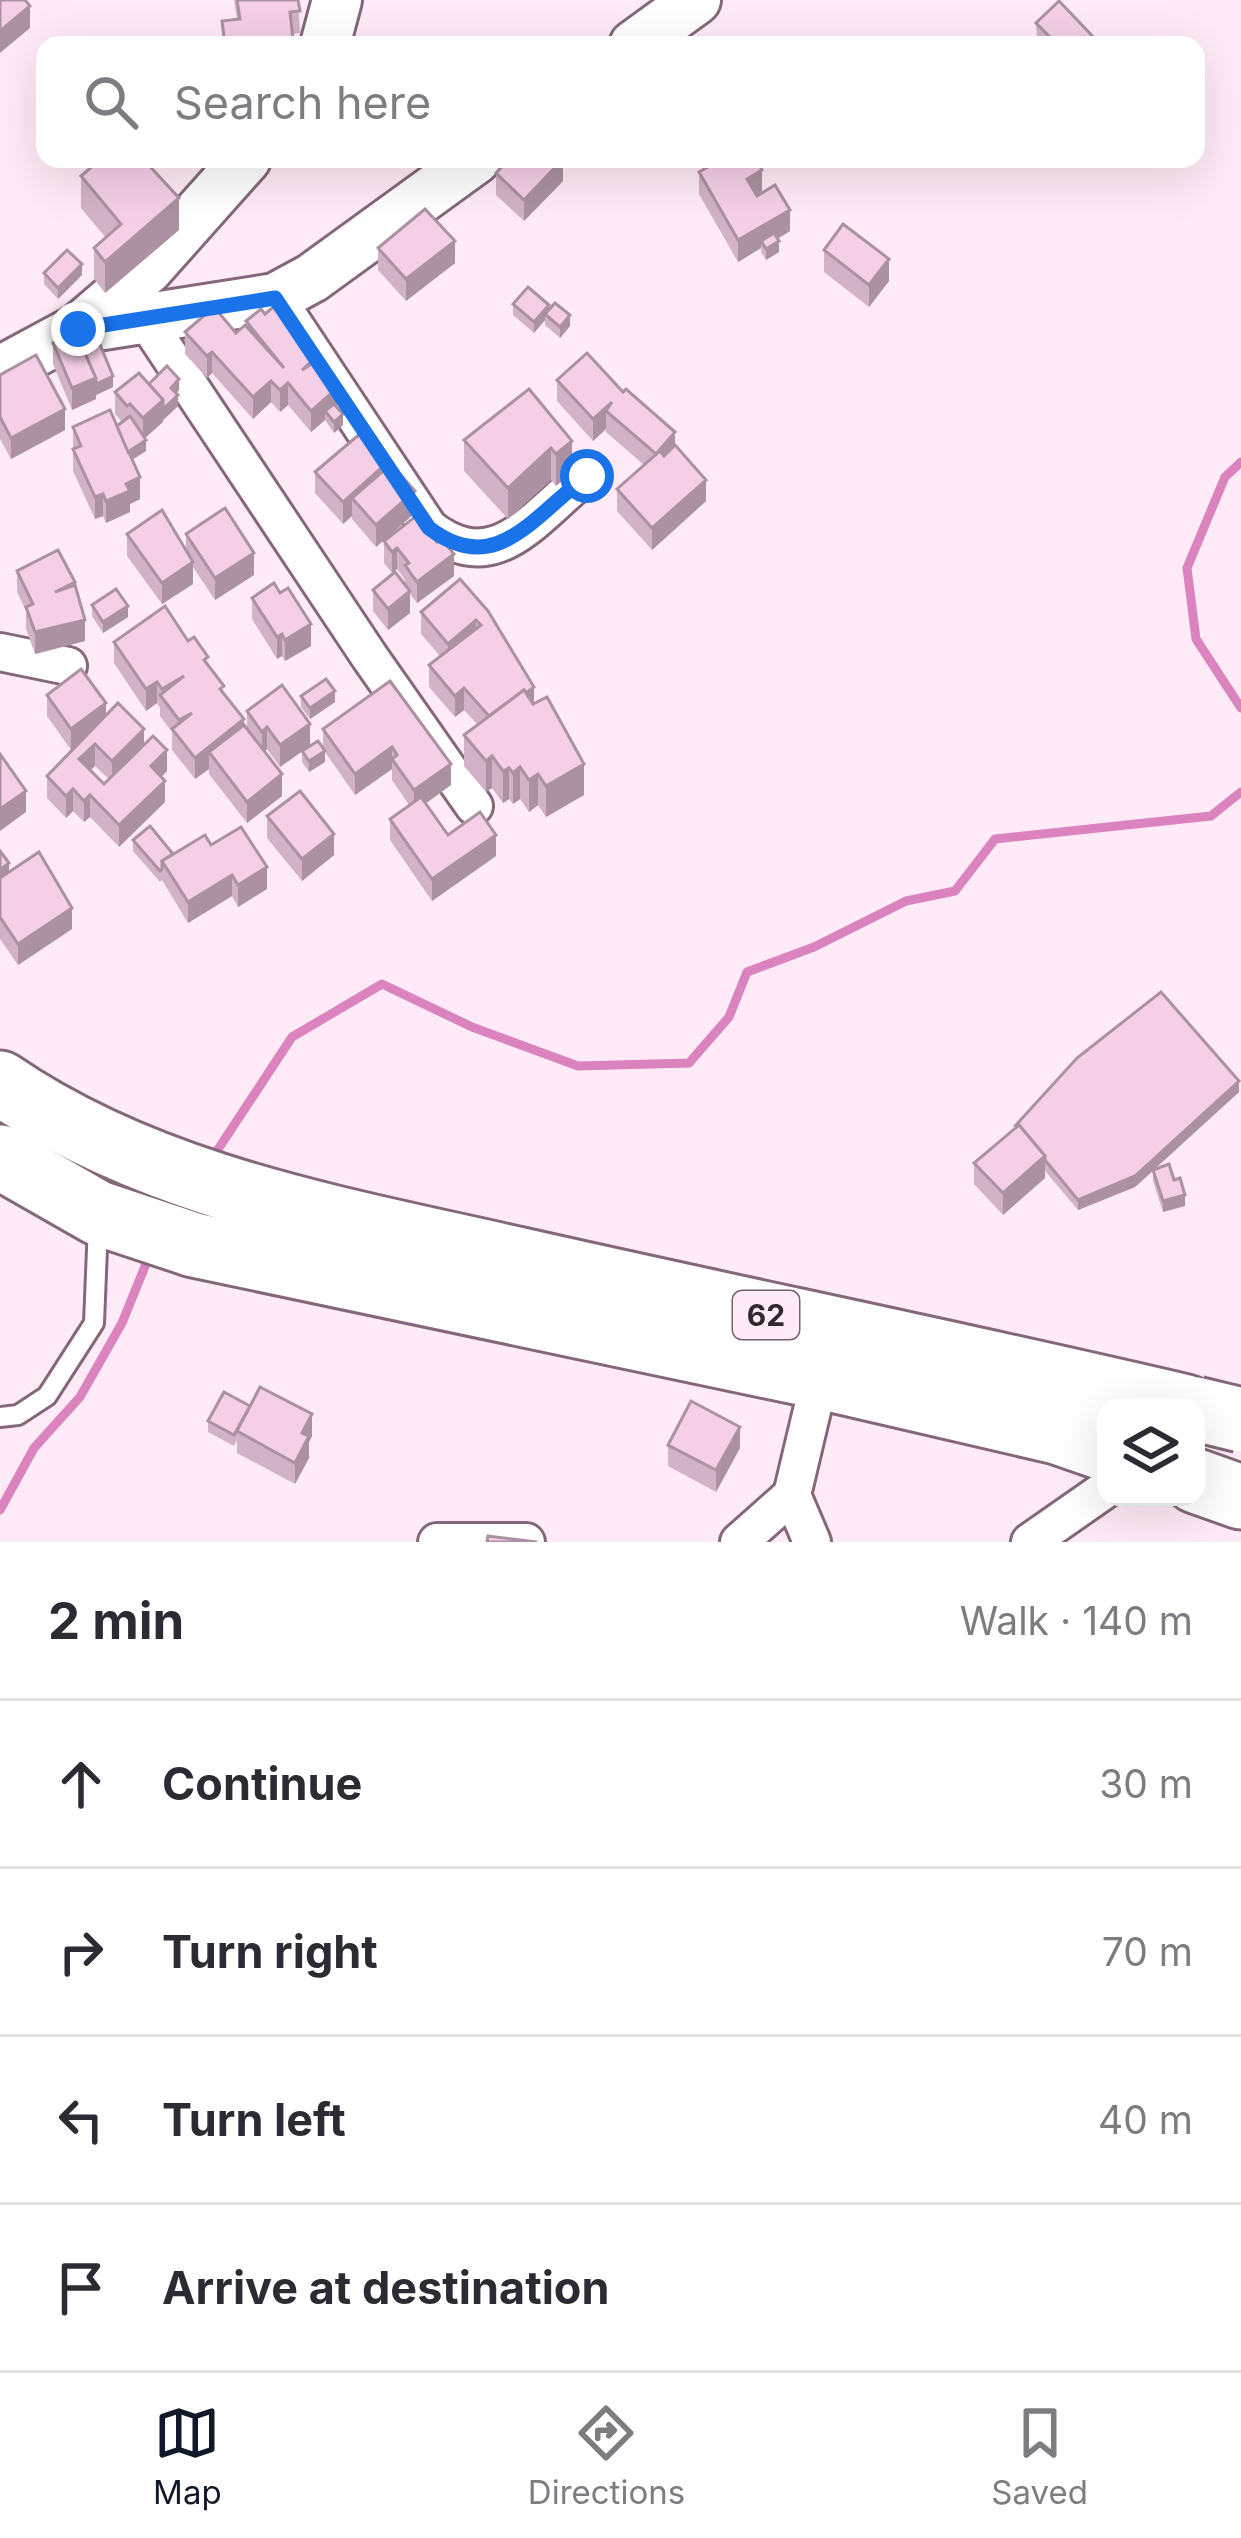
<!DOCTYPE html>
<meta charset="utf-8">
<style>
body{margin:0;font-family:Inter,sans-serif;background:#f2f2f3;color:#2b2b33}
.controls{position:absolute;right:36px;bottom:36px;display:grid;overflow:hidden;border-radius:24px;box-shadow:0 12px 48px #0002}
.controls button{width:108px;height:108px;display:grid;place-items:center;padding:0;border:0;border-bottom:3px solid #e1e1e2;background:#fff;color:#2b2b33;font:60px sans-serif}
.stop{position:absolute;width:36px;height:36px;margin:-27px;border:9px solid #1a73e8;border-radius:50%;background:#fff}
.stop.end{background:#1a73e8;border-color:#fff;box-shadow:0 3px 12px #0008}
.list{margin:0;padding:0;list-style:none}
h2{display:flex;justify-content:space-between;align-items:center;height:156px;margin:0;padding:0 48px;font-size:51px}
h2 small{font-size:39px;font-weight:400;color:#7c7c81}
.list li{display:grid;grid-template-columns:78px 1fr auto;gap:36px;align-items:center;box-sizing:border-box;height:168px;padding:0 48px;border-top:3px solid #e1e1e2}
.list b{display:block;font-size:45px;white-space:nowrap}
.list em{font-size:39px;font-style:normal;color:#7c7c81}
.icon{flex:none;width:66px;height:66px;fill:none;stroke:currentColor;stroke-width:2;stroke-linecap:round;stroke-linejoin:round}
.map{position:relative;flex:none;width:1241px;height:1542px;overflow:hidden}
.search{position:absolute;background:#fff;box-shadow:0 12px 48px #0002;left:36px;right:36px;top:36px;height:132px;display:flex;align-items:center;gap:30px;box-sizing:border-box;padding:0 42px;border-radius:24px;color:#7c7c81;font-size:45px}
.sheet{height:828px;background:#fff}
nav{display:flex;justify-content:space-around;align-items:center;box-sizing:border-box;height:168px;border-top:3px solid #e1e1e2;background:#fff;font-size:33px;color:#7c7c81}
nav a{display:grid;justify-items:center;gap:6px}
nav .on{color:#111827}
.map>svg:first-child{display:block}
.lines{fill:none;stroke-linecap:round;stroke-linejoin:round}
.stream{stroke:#da83be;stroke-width:9}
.lane-casing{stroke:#84687a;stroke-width:24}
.street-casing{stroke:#84687a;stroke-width:42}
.secondary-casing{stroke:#84687a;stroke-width:54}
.highway-casing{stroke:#84687a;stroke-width:69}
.lane{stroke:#fff;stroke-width:18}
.street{stroke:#fff;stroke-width:36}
.secondary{stroke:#fff;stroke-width:48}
.highway{stroke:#fff;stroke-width:63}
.highway-bridge-casing{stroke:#84687a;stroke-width:69;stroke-linecap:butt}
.highway-bridge{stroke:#fff;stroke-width:63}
.wall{fill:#d2b2c6;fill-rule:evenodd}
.shaded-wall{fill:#ab91a1}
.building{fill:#f4cfe6;stroke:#ab91a1;stroke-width:3}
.route{stroke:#1a73e8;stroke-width:15}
.labels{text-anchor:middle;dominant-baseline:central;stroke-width:10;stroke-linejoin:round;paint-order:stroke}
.shield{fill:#ffebf7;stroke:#71626c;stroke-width:3}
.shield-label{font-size:30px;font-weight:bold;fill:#342830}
</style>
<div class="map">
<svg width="1241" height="1542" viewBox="0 0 1241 1542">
<rect width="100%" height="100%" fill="#ffebf7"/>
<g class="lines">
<g class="stream">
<path d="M1241,462L1225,477L1187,568L1196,639L1241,708"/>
<path d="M211,1160L292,1037L382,984L472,1027L578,1066L689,1063L729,1017L747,972L814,947L906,901L955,891L995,839L1211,816L1241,792"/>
<path d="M0,1510L34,1448L80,1397L122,1323L150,1254"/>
</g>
<g class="lane-casing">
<path id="lane" d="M0,1417L18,1415L47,1396L94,1323L98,1224"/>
</g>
<g class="street-casing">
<g id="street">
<path d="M145,319L369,656L474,806"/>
<path d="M291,320L429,528C496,580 534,516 587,475"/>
<path d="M0,652L68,666"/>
<path d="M437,1542H526"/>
<path d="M739,1542L792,1495"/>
<path d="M812,1542L792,1495L820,1377"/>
<path d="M1030,1542L1106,1489"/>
</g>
</g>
<g class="secondary-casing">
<g id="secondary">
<path d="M325,45L337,0"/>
<path d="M634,45L696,0"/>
<path d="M78,329L148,269L246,159"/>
<path d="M0,371L78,329L275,298L312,278L476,159"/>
</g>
</g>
<g class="highway-casing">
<g id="highway">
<path d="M0,1083C153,1188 342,1219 521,1260C742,1310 965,1355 1186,1407"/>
<path d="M0,1157L98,1213L194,1245L820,1377L1057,1432L1106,1449"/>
<path d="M1196,1481L1241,1497"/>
</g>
</g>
<use href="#lane" class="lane"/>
<use href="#street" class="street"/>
<use href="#secondary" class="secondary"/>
<use href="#highway" class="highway"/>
<g class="highway-bridge-casing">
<path id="highway-bridge" d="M1196,1409L1241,1420"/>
</g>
<use href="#highway-bridge" class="highway-bridge"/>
</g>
<g class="wall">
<path d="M234,0H298L300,33L292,34L293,45H222V21L237,19Z"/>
<path d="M1036,23L1101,45H1037Z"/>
<path d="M699,172L762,191L756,195L790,231L778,239L779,252L766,260L761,252V248L738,262L699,194Z"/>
<path d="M496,173L563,181L524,221L496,195Z"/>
<path d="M81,176L179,230L105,293L94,279V248L106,238L81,208Z"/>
<path d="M378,248L455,263L406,301L378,270Z"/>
<path d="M824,250L889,281L869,307L824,272Z"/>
<path d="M44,273L82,275L58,299L44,284Z"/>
<path d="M513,304L549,309L570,326L560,338L545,325V320L534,333L513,315Z"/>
<path d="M246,321L317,365L337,407L343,425L334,433L325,420L311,432L288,405L280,412L271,402L253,419L212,373L207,378L185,354V332L236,333L246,326Z"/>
<path d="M80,342L113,387L96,395V399L72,410L53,364V343Z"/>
<path d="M0,375L65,430L11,459L0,439Z"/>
<path d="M557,380L623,392L675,446L706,501L652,550L617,511V489L644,465L606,432V429L593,441L557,401Z"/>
<path d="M149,384L179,390L176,393L178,406L145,438L146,451L132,460L140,499L130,504V512L106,523L103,516L95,519L73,471V427L117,426L122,422L115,414V392Z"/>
<path d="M529,389L572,472L556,486L551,480L508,519L464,471V440Z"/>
<path d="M390,465L415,513L376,547L352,519V516L343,524L315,493V472Z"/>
<path d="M127,534L186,550V534L254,575L215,600L193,567V584L162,604L127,556Z"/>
<path d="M384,541L454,576L417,603L410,594V613L388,630L373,611V590L405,585V580L397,569L392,573L384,563Z"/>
<path d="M17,571L75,585L85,641L35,654L26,629V611L17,592Z"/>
<path d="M460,579L534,703L584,795L546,817L538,805L529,812L520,799L513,804L509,799L503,803L492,788L486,792L464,766V735L478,725L464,710L455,717L429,687V665L440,656L421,634V612Z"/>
<path d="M252,598L311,646L285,661L282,656L277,659L252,619Z"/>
<path d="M92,605L128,617L103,633L92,616Z"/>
<path d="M188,641L208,666L224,694L247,727V711L282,685L280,767L267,749L265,751L282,796L247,823L209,774V769L195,779L172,750V732L160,716V708L157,703L146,711L114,663V642Z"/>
<path d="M390,681L451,785L426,803L448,835L496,856L432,901L390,840V819L409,805L392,780V769L355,795L325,752V762L309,772L302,762V751L323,749V729Z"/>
<path d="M47,695L106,716L144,745L167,771L161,777L165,802L119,847L90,817L84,822L73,811L66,818L47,798V776L71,750L47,716ZM95,766L109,779L104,784L90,771Z"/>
<path d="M301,696L335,702L310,719L301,707Z"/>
<path d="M267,816L334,855L302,881L267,838Z"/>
<path d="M133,840L173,854L211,845L267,889L238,907L232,896L188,923L162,880L160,882L133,851Z"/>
<path d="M0,851L9,872L72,929L18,965L0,939Z"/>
<path d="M1239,1092L1154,1169L1185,1206L1163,1212L1153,1181V1171L1135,1187L1078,1210L1045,1171V1178L1003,1215L974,1184V1163Z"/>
<path d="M250,1406L312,1436L309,1442V1458L295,1484L237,1453V1440L234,1446L208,1432V1421Z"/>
<path d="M668,1445L740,1448L716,1492L668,1466Z"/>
</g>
<g class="shaded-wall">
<path d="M30,6V28L0,53V31Z"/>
<path d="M563,159V181L524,221V200Z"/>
<path d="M762,170V191L747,201V179Z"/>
<path d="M179,198V230L105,293V262Z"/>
<path d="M790,210V231L764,246L761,241V248L738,262V240Z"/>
<path d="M455,241V263L406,301V279Z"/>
<path d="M779,241V252L766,260V249Z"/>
<path d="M889,259V281L869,307V285Z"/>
<path d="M82,264V275L58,299V288Z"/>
<path d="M549,305V316L545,314V320L534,333V322Z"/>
<path d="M570,315V326L560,338V327Z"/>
<path d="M212,352V373L207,378V356Z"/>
<path d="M113,376V387L96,395V399L72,410V388L96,378Z"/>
<path d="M179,379V390L171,399V388Z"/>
<path d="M271,381V402L253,419V397Z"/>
<path d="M288,383V405L280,412V390Z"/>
<path d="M337,388V410L325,411V420L311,432V411Z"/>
<path d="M178,395V406L163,420V409Z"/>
<path d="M163,400V422L143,440V418Z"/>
<path d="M612,402L606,411V429L593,441V419Z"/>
<path d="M65,409V430L11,459V438Z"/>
<path d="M343,414V425L334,433V422Z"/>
<path d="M675,432V454L656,475V454Z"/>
<path d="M146,440V451L125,464V453Z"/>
<path d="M572,441V472L556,486V454Z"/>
<path d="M551,448V480L508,519V488Z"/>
<path d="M390,460V482L352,498V516L343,524V502Z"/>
<path d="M140,477V499L130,504V512L106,523V501L126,484Z"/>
<path d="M706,480V501L652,550V528Z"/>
<path d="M415,491V513L376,547V525Z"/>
<path d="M103,494V516L95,519V497Z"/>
<path d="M397,548V569L392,573V552Z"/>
<path d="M254,553V575L215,600V578Z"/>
<path d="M454,554V576L417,603V582Z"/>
<path d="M193,562V584L162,604V583Z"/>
<path d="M410,591V613L388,630V609Z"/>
<path d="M128,606V617L103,633V622Z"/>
<path d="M85,620V641L35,654V632Z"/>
<path d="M476,620V642L448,666V644Z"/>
<path d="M311,624V646L285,661V640Z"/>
<path d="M282,634V656L277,659V637Z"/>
<path d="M157,682V703L146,711V689Z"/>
<path d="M534,687V708L492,719Z"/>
<path d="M464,688V710L455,717V696Z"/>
<path d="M335,691V702L310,719V708Z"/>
<path d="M106,703V725L71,750V729Z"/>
<path d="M244,719V741L209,752V769L195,779V758Z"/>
<path d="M310,724V746L280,767V745Z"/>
<path d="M267,727V749L262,753V732Z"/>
<path d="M144,729V750L112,783V761Z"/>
<path d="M95,744V766L79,781V759Z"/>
<path d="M392,747V769L355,795V774Z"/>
<path d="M167,750V771L151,788V766Z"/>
<path d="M325,751V762L309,772V761Z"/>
<path d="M492,756V788L486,792V761Z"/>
<path d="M451,764V785L414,812V790Z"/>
<path d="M584,764V795L546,817V786Z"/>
<path d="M520,767V799L513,804V773Z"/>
<path d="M509,768V799L503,803V771Z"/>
<path d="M282,774V796L247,823V802Z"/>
<path d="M538,774V805L529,812V780Z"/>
<path d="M165,781V802L119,847V825Z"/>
<path d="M73,789V811L66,818V796Z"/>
<path d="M26,791V812L0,831V809Z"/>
<path d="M90,795V817L84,822V801Z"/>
<path d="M334,834V855L302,881V859Z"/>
<path d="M496,835V856L432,901V879Z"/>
<path d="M9,863V874L0,881V870Z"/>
<path d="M267,867V889L238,907V885Z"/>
<path d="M232,875V896L188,923V902Z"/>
<path d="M72,908V929L18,965V944Z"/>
<path d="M1239,1081V1092L1135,1187L1078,1210V1200Z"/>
<path d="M1045,1156V1178L1003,1215V1193Z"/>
<path d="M1185,1195V1206L1163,1212V1201Z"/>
<path d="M312,1414V1436L309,1442V1458L295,1484V1463L302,1433Z"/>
<path d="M740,1427V1448L716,1492V1470Z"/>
</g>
<g class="building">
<path d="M0,0H25L30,6L0,31Z"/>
<path d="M237,0H298L300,11L290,12L293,40L250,45H225L222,21L240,19Z"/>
<path d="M1059,1L1101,45H1058L1036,23Z"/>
<path d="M101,159H143L179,198L105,262L94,248L121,224L81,176Z"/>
<path d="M510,159H563L524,200L496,173Z"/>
<path d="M722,159H756L762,170L747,179L757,196L775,185L790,210L738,240L699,172Z"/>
<path d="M425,209L455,241L406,279L378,248Z"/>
<path d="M843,224L889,259L869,285L824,250Z"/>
<path d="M774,233L779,241L766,249L761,241Z"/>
<path d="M67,250L82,264L58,288L44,273Z"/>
<path d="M528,287L549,305L534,322L513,304Z"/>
<path d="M278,303L317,356L302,370L315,362L337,388L311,411L288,383L280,390L271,381L253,397L212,352L207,356L185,332L214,307L236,333L245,325L284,368L246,321L261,309L265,314Z"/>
<path d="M555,303L570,315L560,327L545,314Z"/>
<path d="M76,332L96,378L72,388L53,343Z"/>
<path d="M96,335L113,376L96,384V378L80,342Z"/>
<path d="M587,353L623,392L626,389L675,432L656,454L606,411L612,402L593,419L557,380Z"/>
<path d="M36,355L65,409L11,438L0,417V375Z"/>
<path d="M167,366L179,379L171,388L178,395L163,409V400L149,384Z"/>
<path d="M139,373L163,400L143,418L130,404L127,406L115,392Z"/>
<path d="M529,389L572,441L556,454L551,448L508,488L464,440Z"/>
<path d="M334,404L343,414L334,422L325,411Z"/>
<path d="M110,410L140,477L126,484L130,491L106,501L103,494L95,497L73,449L81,446L73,427Z"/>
<path d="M130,416L146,440L128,452L117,426Z"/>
<path d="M368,427L390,460L343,502L315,472Z"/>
<path d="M675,445L706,480L652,528L617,489L660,451L664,456Z"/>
<path d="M391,464L415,491L376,525L352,498Z"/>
<path d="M225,508L254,553L215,578L186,534Z"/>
<path d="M162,510L193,562L162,583L127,534Z"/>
<path d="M416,516L437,542L441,538L454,554L417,582L405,565L409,563L397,548L392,552L384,541Z"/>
<path d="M58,550L75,582L55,592L75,585L85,620L35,632L26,607L33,604L17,571Z"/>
<path d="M395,572L410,591L388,609L373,590Z"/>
<path d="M460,579L488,611L534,687L526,693L524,690L489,716L464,688L455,696L429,665L481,625L476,620L448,644L421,612Z"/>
<path d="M274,583L280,593L288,588L311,624L285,640L282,634L277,637L252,598Z"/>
<path d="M116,589L128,606L103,622L92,605Z"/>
<path d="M165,606L188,641L194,637L208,657L204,660L224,686L220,689L244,719L195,758L172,729L192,713L179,720L160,695L184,676L162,689L157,682L146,689L114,642Z"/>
<path d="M81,669L106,703L71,729L47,695Z"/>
<path d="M326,679L335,691L310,708L301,696Z"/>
<path d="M390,681L451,764L414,790L392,759L397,755L392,747L355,774L323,729Z"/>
<path d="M282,685L310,724L280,745L267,727L262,732L247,711Z"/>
<path d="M524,690L533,704L547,697L584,764L546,786L538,774L529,780L520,767L513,773L509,768L503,771L492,756L486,761L464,735Z"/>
<path d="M118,703L144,729L112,761L95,744L79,759L104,784L153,736L167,750L151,766L165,781L119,825L90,795L84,801L73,789L66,796L47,776Z"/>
<path d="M244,725L282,774L247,802L209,752Z"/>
<path d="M318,741L325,751L309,761L302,751Z"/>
<path d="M0,754L26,791L0,809Z"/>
<path d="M300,791L334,834L302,859L267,816Z"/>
<path d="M421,797L448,835L480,812L496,835L432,879L390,819Z"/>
<path d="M150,826L173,854L162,861V869L160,871L133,840Z"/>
<path d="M241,827L267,867L238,885L232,875L188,902L162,861L205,835L211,845Z"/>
<path d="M0,851L9,863L0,870Z"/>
<path d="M39,852L72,908L18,944L0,917V878Z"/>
<path d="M1161,992L1239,1081L1135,1176L1078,1200L1045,1160V1156L1019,1125H1016L1077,1058Z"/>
<path d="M1019,1125L1045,1156L1003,1193L974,1163Z"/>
<path d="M1169,1164L1174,1180L1180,1178L1185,1195L1163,1201L1153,1170Z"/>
<path d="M260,1387L312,1414L302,1433L309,1436L295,1463L237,1431Z"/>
<path d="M224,1392L250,1406L234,1435L208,1421Z"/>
<path d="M691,1401L740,1427L716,1470L668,1445Z"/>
<path d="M488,1536L537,1542H487Z"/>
</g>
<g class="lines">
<path class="route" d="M78,329L275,298L429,528C496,579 533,516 587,476"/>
</g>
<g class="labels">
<rect class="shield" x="733" y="1291" width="66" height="48" rx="9"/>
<g class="shield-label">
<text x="766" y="1315">62</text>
</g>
</g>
</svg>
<div class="controls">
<button><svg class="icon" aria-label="layers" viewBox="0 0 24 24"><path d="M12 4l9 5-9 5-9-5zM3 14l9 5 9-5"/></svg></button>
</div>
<div class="stop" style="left:587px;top:476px"></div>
<div class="stop end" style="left:78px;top:329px"></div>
<div class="search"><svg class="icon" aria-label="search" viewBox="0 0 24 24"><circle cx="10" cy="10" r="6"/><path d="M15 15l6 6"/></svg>Search here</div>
</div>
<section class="sheet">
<h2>2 min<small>Walk · 140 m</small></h2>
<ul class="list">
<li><svg class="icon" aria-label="ahead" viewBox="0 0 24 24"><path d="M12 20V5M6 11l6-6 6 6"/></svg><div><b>Continue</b></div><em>30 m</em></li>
<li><svg class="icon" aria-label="right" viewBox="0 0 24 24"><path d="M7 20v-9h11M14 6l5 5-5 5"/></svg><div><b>Turn right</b></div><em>70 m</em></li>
<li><svg class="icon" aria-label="left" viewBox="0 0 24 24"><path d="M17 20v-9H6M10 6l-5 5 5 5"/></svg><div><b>Turn left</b></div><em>40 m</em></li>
<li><svg class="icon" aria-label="arrive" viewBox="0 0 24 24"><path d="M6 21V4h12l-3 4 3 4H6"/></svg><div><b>Arrive at destination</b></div></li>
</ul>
</section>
<nav>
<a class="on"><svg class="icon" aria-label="map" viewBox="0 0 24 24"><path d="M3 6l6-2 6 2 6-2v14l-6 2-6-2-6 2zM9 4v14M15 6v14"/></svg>Map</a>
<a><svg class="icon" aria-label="directions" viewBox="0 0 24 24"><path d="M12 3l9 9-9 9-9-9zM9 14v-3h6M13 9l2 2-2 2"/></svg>Directions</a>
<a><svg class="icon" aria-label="saved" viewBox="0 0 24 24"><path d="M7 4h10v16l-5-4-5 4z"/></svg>Saved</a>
</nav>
